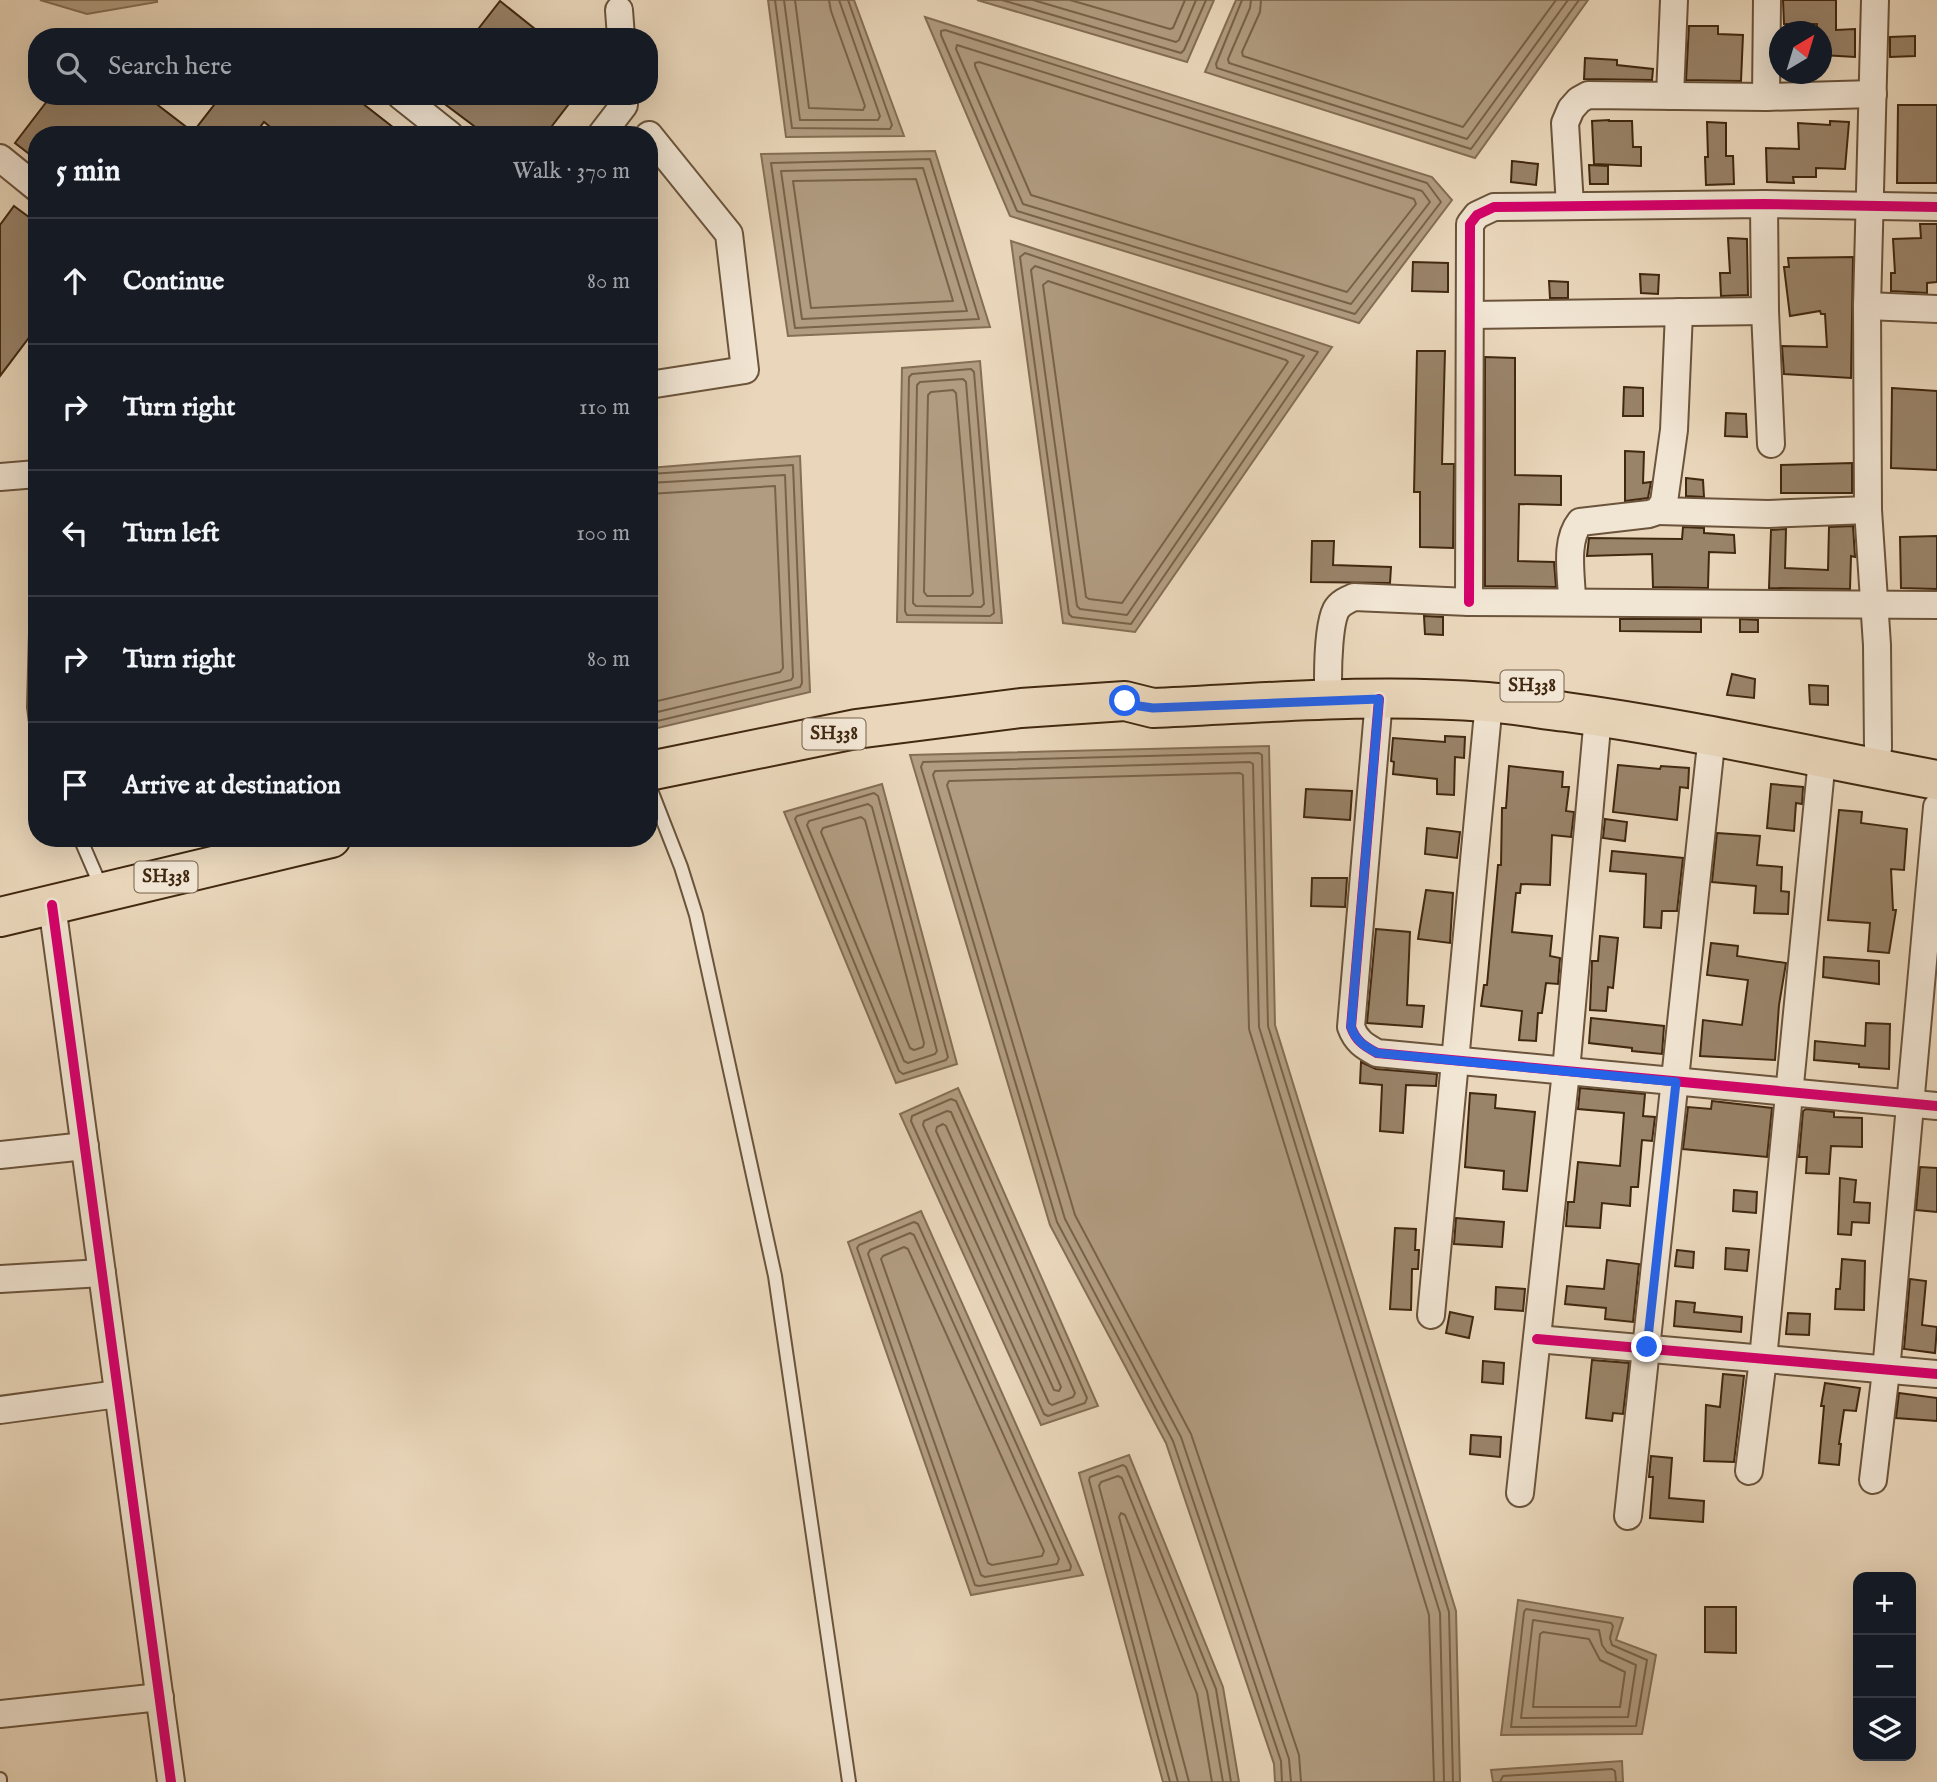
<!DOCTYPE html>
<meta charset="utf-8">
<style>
body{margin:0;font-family:"IM FELL English",serif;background:#242831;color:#f1f3f6}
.controls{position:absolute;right:21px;bottom:21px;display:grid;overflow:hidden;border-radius:14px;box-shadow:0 7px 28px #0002}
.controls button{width:63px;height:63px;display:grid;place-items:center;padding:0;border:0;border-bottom:2px solid #363941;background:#171b24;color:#f1f3f6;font:35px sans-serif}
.compass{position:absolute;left:1769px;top:21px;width:63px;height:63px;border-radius:50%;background:#171b24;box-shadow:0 7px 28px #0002;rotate:38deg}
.stop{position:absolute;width:21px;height:21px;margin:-16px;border:5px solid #2563eb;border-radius:50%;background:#fff}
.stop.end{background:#2563eb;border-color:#fff;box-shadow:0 2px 7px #0008}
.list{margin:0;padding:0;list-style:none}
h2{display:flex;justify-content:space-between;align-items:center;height:91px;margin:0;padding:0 28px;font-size:30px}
h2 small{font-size:23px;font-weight:400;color:#9ea1a6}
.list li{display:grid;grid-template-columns:46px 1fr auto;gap:21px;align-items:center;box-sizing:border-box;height:126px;padding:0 28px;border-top:2px solid #363941}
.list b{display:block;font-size:26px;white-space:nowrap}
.list em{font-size:23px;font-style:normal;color:#9ea1a6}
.icon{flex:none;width:38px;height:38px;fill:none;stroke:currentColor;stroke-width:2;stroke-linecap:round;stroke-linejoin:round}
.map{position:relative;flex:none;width:1937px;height:1782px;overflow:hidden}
.search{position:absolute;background:#171b24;box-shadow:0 7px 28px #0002;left:28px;top:28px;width:630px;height:77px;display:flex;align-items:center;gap:18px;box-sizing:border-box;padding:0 24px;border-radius:28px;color:#9ea1a6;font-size:26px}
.panel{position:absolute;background:#171b24;box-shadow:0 7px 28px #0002;left:28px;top:126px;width:630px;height:721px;border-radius:28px}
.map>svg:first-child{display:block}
.water{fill:#b19c81;stroke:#846e54;stroke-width:2}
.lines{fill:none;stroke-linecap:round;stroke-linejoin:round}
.shore{stroke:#796248;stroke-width:2}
.building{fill:#998369;stroke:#412810;stroke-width:2}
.service-casing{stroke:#6b543b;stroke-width:16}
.minor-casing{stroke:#6b543b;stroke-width:30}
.primary-casing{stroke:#412810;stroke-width:42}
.service{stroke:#f1e5d3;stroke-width:12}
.minor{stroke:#f1e5d3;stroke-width:26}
.primary{stroke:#ead7bb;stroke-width:38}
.cycleway-casing{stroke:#f1e5d3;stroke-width:15}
.cycleway{stroke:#d6006c;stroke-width:10}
.route{stroke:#2563eb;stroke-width:9}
.labels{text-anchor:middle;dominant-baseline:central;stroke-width:7;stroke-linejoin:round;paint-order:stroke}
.shield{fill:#f1e5d3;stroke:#76614a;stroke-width:2}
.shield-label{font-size:19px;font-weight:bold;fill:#412810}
</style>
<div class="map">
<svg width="1937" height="1782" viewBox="0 0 1937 1782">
<rect width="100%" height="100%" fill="#ead7bb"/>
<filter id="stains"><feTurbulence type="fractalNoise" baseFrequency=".00286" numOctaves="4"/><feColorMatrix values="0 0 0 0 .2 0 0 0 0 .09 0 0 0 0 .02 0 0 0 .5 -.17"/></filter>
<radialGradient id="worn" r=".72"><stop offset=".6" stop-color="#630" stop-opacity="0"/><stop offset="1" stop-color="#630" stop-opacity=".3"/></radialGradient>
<g class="water">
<path d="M40,0H157V2L87,14Z"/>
<path d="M768,0H854L904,136L786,137Z"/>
<path d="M977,0H1214L1187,62Z"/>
<path d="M1236,0H1588L1475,158L1205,72Z"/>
<path d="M925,17L1432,177L1452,200L1359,323L1010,216Z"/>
<path d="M935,151L990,327L788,336L761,154Z"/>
<path d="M1011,241L1332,347L1135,632L1063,623Z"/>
<path d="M980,361L1002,623L897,622L902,368Z"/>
<path d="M800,456L810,692L649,730V468Z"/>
<path d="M1269,746L1275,1025L1456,1611L1460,1782H1275L1274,1764L1166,1443L1050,1225L910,755Z"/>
<path d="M882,784L957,1064L896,1083L784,812Z"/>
<path d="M958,1088L1098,1406L1041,1425L900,1114Z"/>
<path d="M921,1211L1083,1575L971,1595L848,1242Z"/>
<path d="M1129,1455L1223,1687L1239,1782H1163L1079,1473Z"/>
<path d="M1518,1600L1623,1618L1616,1640L1656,1655L1642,1734L1501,1735Z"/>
<path d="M1622,1761L1623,1782H1493L1491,1770Z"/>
</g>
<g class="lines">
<g class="shore">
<path d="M775,0L792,128L890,129L892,125L848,0"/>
<path d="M784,0L800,120H878L880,116L839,0"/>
<path d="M795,0L809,108L863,110L865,106L831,11L829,0"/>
<path d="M1002,0L1181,53L1184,50L1206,0"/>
<path d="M1033,0L1176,42L1179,40L1196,0"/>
<path d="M1070,0L1170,29L1173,28L1185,0"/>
<path d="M1242,0L1216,64L1217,68L1471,149L1579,0"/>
<path d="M1251,0L1250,8L1228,59L1229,63L1467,139L1568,0"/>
<path d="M1261,0L1260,12L1242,52L1243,56L1463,127L1556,0"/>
<path d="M945,30L1427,183L1441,202L1355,314L1017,211L941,35V31Z"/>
<path d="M957,45L1422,191L1430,202L1351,304L1023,204L956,49Z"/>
<path d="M979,62L1414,199L1416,204L1347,292L1031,195L975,66V63Z"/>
<path d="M930,159L979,319L795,328L771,163Z"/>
<path d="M923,168L967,311L802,319L781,171Z"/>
<path d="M916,179L953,301L811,308L793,181Z"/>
<path d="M1025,253L1318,352L1131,624L1072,617L1069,614L1020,257Z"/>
<path d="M1035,266L1304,356L1127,615L1080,609L1077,606L1031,270Z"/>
<path d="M1048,281L1286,360L1288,362L1122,603L1089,599L1086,597L1043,285Z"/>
<path d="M971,369L974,372L994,613L990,616L907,615L905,611L909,377L912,374Z"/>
<path d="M963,379L966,382L984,604L981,607L916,606L913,603L917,385L920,382Z"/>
<path d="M953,390L956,393L973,593L970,596H927L924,592L928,395L931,392Z"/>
<path d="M649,474L793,465L802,683L800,687L649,723"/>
<path d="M649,483L785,475L793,677L791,680L649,714"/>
<path d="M649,494L775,486L783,668L780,672L649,703"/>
<path d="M874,793L878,796L948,1057L946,1060L903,1074L899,1071L795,819L797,816Z"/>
<path d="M868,804L872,807L937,1051L935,1054L908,1063L904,1061L807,825L809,821Z"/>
<path d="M861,817L865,820L924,1043L923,1047L914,1050L910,1048L821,832L823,828Z"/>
<path d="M951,1099L956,1101L1087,1398L1085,1403L1048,1416L1044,1414L911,1121L912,1116Z"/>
<path d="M947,1111L951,1112L1075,1393L1073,1397L1052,1405L1049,1403L923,1125L924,1121Z"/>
<path d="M943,1124L946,1126L1061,1387L1059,1391L1054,1390L936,1131L937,1127Z"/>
<path d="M914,1222L918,1224L1071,1566L1070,1570L979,1586L975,1585L857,1248L859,1245Z"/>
<path d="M910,1233L914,1235L1059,1559L1057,1564L985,1577L981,1575L868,1254L870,1250Z"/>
<path d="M904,1247L908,1249L1044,1551L1042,1556L992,1565L988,1563L881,1259L883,1256Z"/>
<path d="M1526,1609L1611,1623L1613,1626L1610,1638L1612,1645L1647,1660L1636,1726L1511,1727L1524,1612Z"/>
<path d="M1533,1620L1599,1630L1602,1645L1607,1652L1636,1665L1628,1717L1521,1718Z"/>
<path d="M1543,1632L1589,1639L1600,1660L1625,1672L1620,1707H1533L1540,1634Z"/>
<path d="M1170,1782L1089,1480L1090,1477L1123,1465L1126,1467L1216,1689L1231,1782"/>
<path d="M1178,1782L1099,1486L1101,1482L1118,1476L1122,1478L1207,1691L1223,1782"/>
<path d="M1189,1782L1119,1517L1121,1513L1125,1515L1197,1694L1212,1782"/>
<path d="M1282,1782L1281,1761L1173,1441L1057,1222L921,767L923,762L1259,753L1262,755L1268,1026L1449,1612L1453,1782"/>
<path d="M1291,1782L1289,1759L1181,1437L1065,1219L933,775L935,771L1250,762L1253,764L1259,1027L1440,1613L1444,1782"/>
<path d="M1301,1782L1299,1755L1191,1434L1075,1215L947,785L949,781L1240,773L1243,775L1249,1029L1429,1615L1434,1782"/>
<path d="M1500,1782L1503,1776L1612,1769L1615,1771L1616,1782"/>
</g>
</g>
<g class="building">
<path d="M1783,0H1836V30L1855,29V57L1822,55V32H1817V24H1784Z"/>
<path d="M500,1L545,37H472Z"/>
<path d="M1689,26H1718V34L1743,35L1741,81L1686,80Z"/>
<path d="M1915,36V56L1890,57V37Z"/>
<path d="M1585,58L1617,60V65L1653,69L1652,80L1584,79Z"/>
<path d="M51,96H146L193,132L221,96H353L403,135H280L264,122L254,135H37V160L15,143Z"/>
<path d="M434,96H575L545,135H486Z"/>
<path d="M1898,105H1937V183H1897Z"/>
<path d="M1609,120V121H1632L1633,147H1641V166L1594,164L1592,121Z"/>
<path d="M1830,121L1849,122L1845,169L1816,168V177H1793L1794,183L1767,182L1766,148L1799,149L1798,123L1830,125Z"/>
<path d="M1707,122L1726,123V156H1733L1734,184L1706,185L1705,157H1708Z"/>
<path d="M1512,161L1538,164L1536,185L1511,182Z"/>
<path d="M1589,165L1608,166V184H1590Z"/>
<path d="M14,206L37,223V327L0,376V225Z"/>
<path d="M1920,224H1937V282L1927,283V293L1891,291V273H1895L1893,239L1921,238Z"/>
<path d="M1728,238L1747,239L1748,295L1721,296L1720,273H1730Z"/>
<path d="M1853,257L1851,378L1784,374L1782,346L1827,347L1825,314H1821L1820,311L1790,316L1784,267H1789L1788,258Z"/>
<path d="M1413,262L1448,263V292L1412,291Z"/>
<path d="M1640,274L1659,275L1658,294L1641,293Z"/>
<path d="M1549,281L1568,282V298H1550Z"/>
<path d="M1417,351H1445L1442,464H1454L1453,548L1420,547V492H1414Z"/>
<path d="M1485,357L1515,358V475L1561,476V505L1519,504L1518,561L1554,562L1556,587L1485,586Z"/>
<path d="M1624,387L1643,388V416H1623Z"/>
<path d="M1892,388L1937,391V470L1891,468Z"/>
<path d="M1726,413L1746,414L1747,437L1725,436Z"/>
<path d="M1625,451L1644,452L1643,483L1651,482L1648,498L1625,501Z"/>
<path d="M1852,463V493H1781V465Z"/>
<path d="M1686,478L1703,480L1704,497L1686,496Z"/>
<path d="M1853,526L1855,557L1851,556L1850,589L1769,588L1771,530L1786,529L1785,568L1828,570L1829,527Z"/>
<path d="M1683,527L1704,528V533L1734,535L1735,553L1709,552L1708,588L1653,587L1652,554L1587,556L1589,538L1682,539Z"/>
<path d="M1937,536V589L1901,588L1900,537Z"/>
<path d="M1312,541H1334L1333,565L1391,567L1390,583L1311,582Z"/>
<path d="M1424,616L1443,617V635L1425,634Z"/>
<path d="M1620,619H1701V632L1620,631Z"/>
<path d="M1740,619L1758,620V632H1740Z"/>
<path d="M1732,674L1755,679L1754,698L1727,695Z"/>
<path d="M1809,685L1828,686V705L1810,704Z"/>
<path d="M1445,736L1465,737L1464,758L1455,757L1454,795L1437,794V779L1393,774L1394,762L1391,761L1393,738L1445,742Z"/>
<path d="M1618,765L1660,769L1661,766L1689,768L1688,788L1680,787L1677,820L1613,812Z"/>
<path d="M1509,766L1563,772L1562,787H1569L1566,811L1574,812L1571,837L1552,835L1550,885L1521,884L1520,893H1516L1512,932L1552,936L1550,956L1560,958L1558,984L1546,983L1542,1013H1538L1536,1041L1519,1040L1522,1011L1481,1006L1484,985H1487L1498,865H1501L1502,808H1506Z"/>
<path d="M1771,784L1803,787L1802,804L1796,803L1794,831L1767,828Z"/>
<path d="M1306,789L1352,791L1350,820L1304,817Z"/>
<path d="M1839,810L1862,812L1861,823L1907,829L1904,870L1891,869L1893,910H1896L1889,953L1868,951L1870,923L1828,920Z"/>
<path d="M1605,819L1627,822L1625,841L1603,838Z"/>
<path d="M1427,828L1460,832L1457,858L1425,854Z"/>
<path d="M1717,833L1760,836L1757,865L1782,867L1781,891L1789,892L1788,914L1754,913L1756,886L1712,882Z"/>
<path d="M1612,851L1683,858L1677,911H1662L1661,928L1644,927L1646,874L1610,871Z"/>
<path d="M1312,878H1347L1345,907L1311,906Z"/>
<path d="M1426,890L1453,893L1450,943L1418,939Z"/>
<path d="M1376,929L1410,932L1407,1005L1424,1006L1422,1027L1367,1023Z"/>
<path d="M1600,936L1618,938L1613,988L1608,987L1606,1011L1590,1010L1592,961H1598Z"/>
<path d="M1711,943L1738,946L1737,956L1786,963L1779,1005L1775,1060L1700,1056L1703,1020L1742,1025L1748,980L1707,975Z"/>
<path d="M1824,957L1879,961V984L1823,977Z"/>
<path d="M1591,1018L1664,1026L1662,1054L1632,1051V1048L1589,1043Z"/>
<path d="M1866,1023L1890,1024L1889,1069L1859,1067V1064L1814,1060L1815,1041L1865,1046Z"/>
<path d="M1361,1062L1376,1069L1437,1074L1436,1086L1406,1085L1403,1133L1380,1131L1382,1085L1360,1083Z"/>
<path d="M1580,1088L1645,1094L1643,1116L1655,1117L1652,1141L1642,1140L1638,1187H1631L1630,1206L1602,1203L1600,1228L1566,1226L1568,1202H1574L1578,1162L1620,1166L1624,1113L1578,1109Z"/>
<path d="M1470,1093L1496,1095L1495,1108L1535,1112L1527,1191L1503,1189L1504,1171L1465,1167Z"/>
<path d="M1712,1101L1772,1108L1767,1157L1683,1149L1688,1107L1711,1109Z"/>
<path d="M1806,1109L1834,1112V1117L1862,1118V1147L1831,1146L1829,1174L1806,1173L1807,1157H1799L1803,1111Z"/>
<path d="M1920,1167L1937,1168V1212L1916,1210Z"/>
<path d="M1840,1178L1856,1180L1854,1202L1870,1203L1869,1223L1852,1222L1851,1235L1838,1234Z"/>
<path d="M1734,1190L1757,1192L1756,1213L1733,1211Z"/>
<path d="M1456,1218L1504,1222L1502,1247L1454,1244Z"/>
<path d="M1395,1228L1416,1229L1415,1250H1419L1418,1269H1412L1411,1310L1390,1309Z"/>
<path d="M1726,1248L1749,1250L1747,1271L1725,1269Z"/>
<path d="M1677,1250L1694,1252L1693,1268L1675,1266Z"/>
<path d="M1842,1259L1865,1261L1864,1310L1835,1309L1836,1289H1840Z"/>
<path d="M1607,1260L1639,1264L1633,1322L1605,1319L1606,1308L1565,1304L1567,1286L1604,1289Z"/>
<path d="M1910,1279L1926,1281L1922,1325L1937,1327L1935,1353L1904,1349Z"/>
<path d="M1496,1287L1525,1289L1523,1311L1495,1309Z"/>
<path d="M1676,1301L1695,1303L1694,1312L1742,1317L1741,1332L1674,1326Z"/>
<path d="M1450,1312L1473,1317L1469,1338L1446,1333Z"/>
<path d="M1788,1313L1810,1314L1809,1335L1786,1334Z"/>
<path d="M1592,1360L1629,1363L1623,1414L1613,1413L1612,1421L1586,1418Z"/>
<path d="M1483,1361L1504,1363L1503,1384L1482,1382Z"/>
<path d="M1723,1374L1744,1376L1734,1462L1704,1461L1706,1405L1720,1407Z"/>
<path d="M1825,1383L1860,1388L1856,1411L1844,1410L1839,1444H1841L1839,1465L1819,1463L1824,1406H1821Z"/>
<path d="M1899,1393L1937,1398V1421L1896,1418Z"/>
<path d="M1471,1435L1501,1437L1500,1457L1470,1454Z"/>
<path d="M1651,1456L1672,1458L1669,1498L1704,1501L1703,1522L1650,1518L1653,1477H1649Z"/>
<path d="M1705,1607H1736V1653L1705,1652Z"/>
</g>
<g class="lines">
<g class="service-casing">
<g id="service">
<path d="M37,596L34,707L37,730"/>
<path d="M649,785L681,867L696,915L775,1276L849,1782"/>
<path d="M80,838L102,889"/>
<path d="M0,1779V1782"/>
</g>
</g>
<g class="minor-casing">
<g id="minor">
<path d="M1875,0L1867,306L1868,510L1877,645L1878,748"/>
<path d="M619,10L621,37"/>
<path d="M401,96L450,135"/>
<path d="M1670,96L1674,0"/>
<path d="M1766,97L1767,0"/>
<path d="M601,135L624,105V96"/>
<path d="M649,135L729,234L745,370L649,385"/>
<path d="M0,158L37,188"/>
<path d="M1764,204L1765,311L1771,444"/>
<path d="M1570,206L1565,123L1571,109L1579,100L1588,95L1766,97L1873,94"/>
<path d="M1867,306L1937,309"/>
<path d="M1471,315L1765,311"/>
<path d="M0,477L37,474"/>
<path d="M1658,511L1768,514L1868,510"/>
<path d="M1469,602L1470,224L1477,215L1494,207L1764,204L1937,207"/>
<path d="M1572,602C1572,577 1564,542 1580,522L1649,514L1658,511L1664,502L1674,430L1679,312"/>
<path d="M1328,680C1328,664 1329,624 1336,610C1340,603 1347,600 1354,597L1469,602L1937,605"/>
<path d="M1379,699L1351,1027C1356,1041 1364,1046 1377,1053L1937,1106"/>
<path d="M52,905L171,1782"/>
<path d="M0,1155L85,1146"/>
<path d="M0,1279L102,1273"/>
<path d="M1431,1315L1489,702"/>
<path d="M1537,1339L1937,1374"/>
<path d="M0,1410L118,1394"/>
<path d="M1749,1471L1763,1359L1822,759"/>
<path d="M1873,1480L1886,1371L1937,807"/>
<path d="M1520,1493L1566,1071L1598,716"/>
<path d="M1628,1516L1712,735"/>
<path d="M0,1714L160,1697"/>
</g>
</g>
<g class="primary-casing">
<g id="primary">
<path d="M649,771L856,729L1021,708L1125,701L1153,708C1264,703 1376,693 1487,702C1514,704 1540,709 1566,712C1691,729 1813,757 1937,780"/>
<path d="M0,917L331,838"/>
</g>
</g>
<use href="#service" class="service"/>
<use href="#minor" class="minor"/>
<use href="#primary" class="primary"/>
<g class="cycleway-casing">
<g id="cycleway">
<path d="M1469,602L1470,224L1477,215L1494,207L1764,204L1937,207"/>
<path d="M1379,699L1351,1027C1356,1041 1364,1046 1377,1053L1937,1106"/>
<path d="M52,905L171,1782"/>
<path d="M1537,1339L1937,1374"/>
</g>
</g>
<use href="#cycleway" class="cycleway"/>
</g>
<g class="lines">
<path class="route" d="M1125,701L1139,706L1153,708L1379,699L1351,1027C1356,1041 1364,1046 1377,1053L1676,1082L1647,1347"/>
</g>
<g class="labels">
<g class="shield">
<rect x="1500.5" y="670.5" width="63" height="31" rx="5"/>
<rect x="802.5" y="718.5" width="63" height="31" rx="5"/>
<rect x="134.5" y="861.5" width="63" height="31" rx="5"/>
</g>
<g class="shield-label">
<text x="1532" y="686">SH338</text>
<text x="834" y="734">SH338</text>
<text x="166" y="877">SH338</text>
</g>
</g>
<rect width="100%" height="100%" filter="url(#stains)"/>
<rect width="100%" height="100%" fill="url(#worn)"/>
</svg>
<div class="controls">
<button>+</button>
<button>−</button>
<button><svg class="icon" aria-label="layers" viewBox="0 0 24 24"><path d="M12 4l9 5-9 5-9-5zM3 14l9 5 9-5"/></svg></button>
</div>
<svg class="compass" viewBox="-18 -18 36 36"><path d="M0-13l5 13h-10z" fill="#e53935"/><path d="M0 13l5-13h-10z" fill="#9ea1a6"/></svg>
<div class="stop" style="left:1125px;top:701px"></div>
<div class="stop end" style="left:1647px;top:1347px"></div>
<div class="search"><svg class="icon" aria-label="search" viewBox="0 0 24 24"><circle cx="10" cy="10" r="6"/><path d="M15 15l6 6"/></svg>Search here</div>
<section class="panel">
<h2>5 min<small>Walk · 370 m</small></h2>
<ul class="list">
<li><svg class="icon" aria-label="ahead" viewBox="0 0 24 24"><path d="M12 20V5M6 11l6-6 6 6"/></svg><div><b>Continue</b></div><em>80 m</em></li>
<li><svg class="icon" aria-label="right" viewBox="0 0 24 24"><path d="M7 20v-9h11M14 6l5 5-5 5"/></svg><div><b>Turn right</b></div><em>110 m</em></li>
<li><svg class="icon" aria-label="left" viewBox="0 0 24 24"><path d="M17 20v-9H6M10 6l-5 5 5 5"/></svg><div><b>Turn left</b></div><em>100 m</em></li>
<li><svg class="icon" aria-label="right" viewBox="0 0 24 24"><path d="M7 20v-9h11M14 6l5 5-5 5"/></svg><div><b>Turn right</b></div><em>80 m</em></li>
<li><svg class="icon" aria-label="arrive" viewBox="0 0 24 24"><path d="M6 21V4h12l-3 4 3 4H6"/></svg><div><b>Arrive at destination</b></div></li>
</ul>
</section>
</div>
